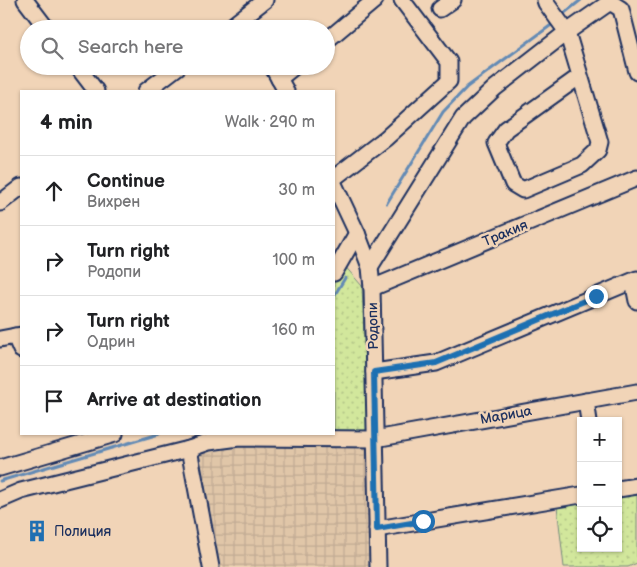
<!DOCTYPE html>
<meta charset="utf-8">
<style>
body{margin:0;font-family:"Balsamiq Sans",sans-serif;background:#f6f6f6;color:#202124}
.controls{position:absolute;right:15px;bottom:15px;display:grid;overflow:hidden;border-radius:0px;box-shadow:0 1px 4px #0004}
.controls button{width:45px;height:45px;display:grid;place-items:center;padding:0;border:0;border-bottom:1px solid #e0e0e0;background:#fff;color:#202124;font:25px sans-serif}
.stop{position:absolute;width:15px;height:15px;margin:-11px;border:4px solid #1f6fb2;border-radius:50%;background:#fff}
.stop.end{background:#1f6fb2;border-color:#fff;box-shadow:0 1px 5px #0008}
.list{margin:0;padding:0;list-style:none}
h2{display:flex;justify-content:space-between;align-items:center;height:65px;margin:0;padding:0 20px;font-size:21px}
h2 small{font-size:16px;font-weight:400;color:#757577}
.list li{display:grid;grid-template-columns:32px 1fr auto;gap:15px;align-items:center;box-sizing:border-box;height:70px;padding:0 20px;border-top:1px solid #e0e0e0}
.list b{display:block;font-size:19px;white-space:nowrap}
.list p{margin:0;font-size:16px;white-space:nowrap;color:#757577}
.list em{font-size:16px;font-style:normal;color:#757577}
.icon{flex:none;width:28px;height:28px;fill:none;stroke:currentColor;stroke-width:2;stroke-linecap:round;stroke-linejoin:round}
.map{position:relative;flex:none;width:637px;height:567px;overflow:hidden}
.search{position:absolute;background:#fff;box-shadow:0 1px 4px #0004;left:20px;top:20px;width:315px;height:55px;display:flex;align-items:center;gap:12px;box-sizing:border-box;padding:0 18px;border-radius:28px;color:#757577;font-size:19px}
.panel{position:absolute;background:#fff;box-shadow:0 1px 4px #0004;left:20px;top:90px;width:315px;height:345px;border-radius:0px}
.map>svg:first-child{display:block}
.industrial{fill:url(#industrial-grid)}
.park{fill:url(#park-dots);stroke:#768b7d}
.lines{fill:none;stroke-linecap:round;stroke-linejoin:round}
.stream{stroke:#628ab5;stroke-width:3}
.minor-casing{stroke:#1b2f5e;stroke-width:19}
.minor{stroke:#f1d4b7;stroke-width:15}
.route{stroke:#1f6fb2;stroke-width:6}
.labels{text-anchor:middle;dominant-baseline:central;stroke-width:5;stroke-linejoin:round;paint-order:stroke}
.street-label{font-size:14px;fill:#1b2f5e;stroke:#f1d4b7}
.poi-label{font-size:14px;fill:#1b2f5e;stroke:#f1d4b7;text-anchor:start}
</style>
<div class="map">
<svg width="637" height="567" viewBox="0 0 637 567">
<defs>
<pattern id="industrial-grid" width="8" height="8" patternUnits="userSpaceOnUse" patternTransform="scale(1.25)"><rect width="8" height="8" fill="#e0c6a8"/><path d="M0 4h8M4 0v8" fill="none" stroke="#c0aa93"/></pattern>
<pattern id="park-dots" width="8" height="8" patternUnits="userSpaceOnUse" patternTransform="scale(1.25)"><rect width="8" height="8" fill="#d2e79c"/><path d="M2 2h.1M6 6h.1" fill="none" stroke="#b4c689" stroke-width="1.8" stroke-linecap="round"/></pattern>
</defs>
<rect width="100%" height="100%" fill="#f1d4b7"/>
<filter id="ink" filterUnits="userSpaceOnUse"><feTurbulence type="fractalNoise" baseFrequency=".02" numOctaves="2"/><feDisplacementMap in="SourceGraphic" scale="10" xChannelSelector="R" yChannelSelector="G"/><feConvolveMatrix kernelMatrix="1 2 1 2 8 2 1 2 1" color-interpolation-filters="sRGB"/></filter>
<g filter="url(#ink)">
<path class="industrial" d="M368,439L370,567H215L210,518L196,454L212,444Z"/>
<g class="park">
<path d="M343,264L362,286L368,432H334V280Z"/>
<path d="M637,492V563L628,567H564L557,506L581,502V548H618V495Z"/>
</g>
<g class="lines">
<g class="stream">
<path d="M562,15L581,0"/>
<path d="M387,203L443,112L467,87L554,23"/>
<path d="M334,296L345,278"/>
<path d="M0,481L159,434"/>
</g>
<g class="minor-casing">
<g id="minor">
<path d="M25,0L47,29"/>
<path d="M545,0L546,3L567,32L600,142L598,150L582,165L523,190L513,184L496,143L506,129L580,76"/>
<path d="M440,9L453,0"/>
<path d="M228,29L265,0"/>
<path d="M326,41L375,0"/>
<path d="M77,66L96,91"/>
<path d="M272,66L286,91"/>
<path d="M279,79L295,66"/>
<path d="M146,91L179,66"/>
<path d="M334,178L386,138L449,81V62L402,0"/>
<path d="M334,184L357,233L370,267L372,288L378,567"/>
<path d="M0,203L21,187"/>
<path d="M370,267L463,118L495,88L567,32L610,2L621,9L637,72"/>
<path d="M334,273L357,233"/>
<path d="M633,281L637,301"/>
<path d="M372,288L637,178"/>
<path d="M15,336L21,350"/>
<path d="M0,339L21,335"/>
<path d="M374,372L436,363L637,279"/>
<path d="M586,401L589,421"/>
<path d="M189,449L211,567"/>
<path d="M0,468L115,434"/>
<path d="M618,489L637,486"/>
<path d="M0,500L21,491L189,449L209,442L239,438L375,439L637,392"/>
<path d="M377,529L581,495"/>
</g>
</g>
<use href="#minor" class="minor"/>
</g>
</g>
<g class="lines" filter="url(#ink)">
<path class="route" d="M423,521L377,529L374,372L436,363L596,296"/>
</g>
<defs>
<g id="building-bare" transform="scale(1.725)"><path d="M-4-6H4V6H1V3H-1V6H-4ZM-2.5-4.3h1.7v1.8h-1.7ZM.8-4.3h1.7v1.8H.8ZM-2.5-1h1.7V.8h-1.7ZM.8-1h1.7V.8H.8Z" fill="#1f6fb2" stroke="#f1d4b7" stroke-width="2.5" paint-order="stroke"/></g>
</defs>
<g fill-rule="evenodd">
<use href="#building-bare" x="37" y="531"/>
</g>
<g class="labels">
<g class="street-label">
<text transform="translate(505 233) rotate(-23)">Тракия</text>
<text transform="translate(373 326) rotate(-91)">Родопи</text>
<text transform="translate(506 415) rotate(-10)">Марица</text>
</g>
<g class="poi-label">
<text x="54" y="531">Полиция</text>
</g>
</g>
</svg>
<div class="controls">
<button>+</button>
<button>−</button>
<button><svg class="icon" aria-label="locate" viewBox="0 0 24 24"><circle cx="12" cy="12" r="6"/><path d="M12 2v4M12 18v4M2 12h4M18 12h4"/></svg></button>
</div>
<div class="stop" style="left:423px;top:521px"></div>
<div class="stop end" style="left:596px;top:296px"></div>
<div class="search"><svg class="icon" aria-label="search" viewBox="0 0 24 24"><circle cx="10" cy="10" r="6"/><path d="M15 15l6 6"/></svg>Search here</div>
<section class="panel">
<h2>4 min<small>Walk · 290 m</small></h2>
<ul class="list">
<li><svg class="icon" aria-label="ahead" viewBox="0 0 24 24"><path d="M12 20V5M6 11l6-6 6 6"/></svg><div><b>Continue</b><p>Вихрен</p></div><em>30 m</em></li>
<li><svg class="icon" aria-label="right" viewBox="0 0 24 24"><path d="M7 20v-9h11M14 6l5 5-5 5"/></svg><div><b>Turn right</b><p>Родопи</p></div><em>100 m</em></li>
<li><svg class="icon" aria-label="right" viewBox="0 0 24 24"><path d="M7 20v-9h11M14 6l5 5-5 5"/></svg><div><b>Turn right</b><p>Одрин</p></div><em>160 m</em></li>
<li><svg class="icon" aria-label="arrive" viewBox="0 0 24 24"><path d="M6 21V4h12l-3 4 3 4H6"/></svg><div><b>Arrive at destination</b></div></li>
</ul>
</section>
</div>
